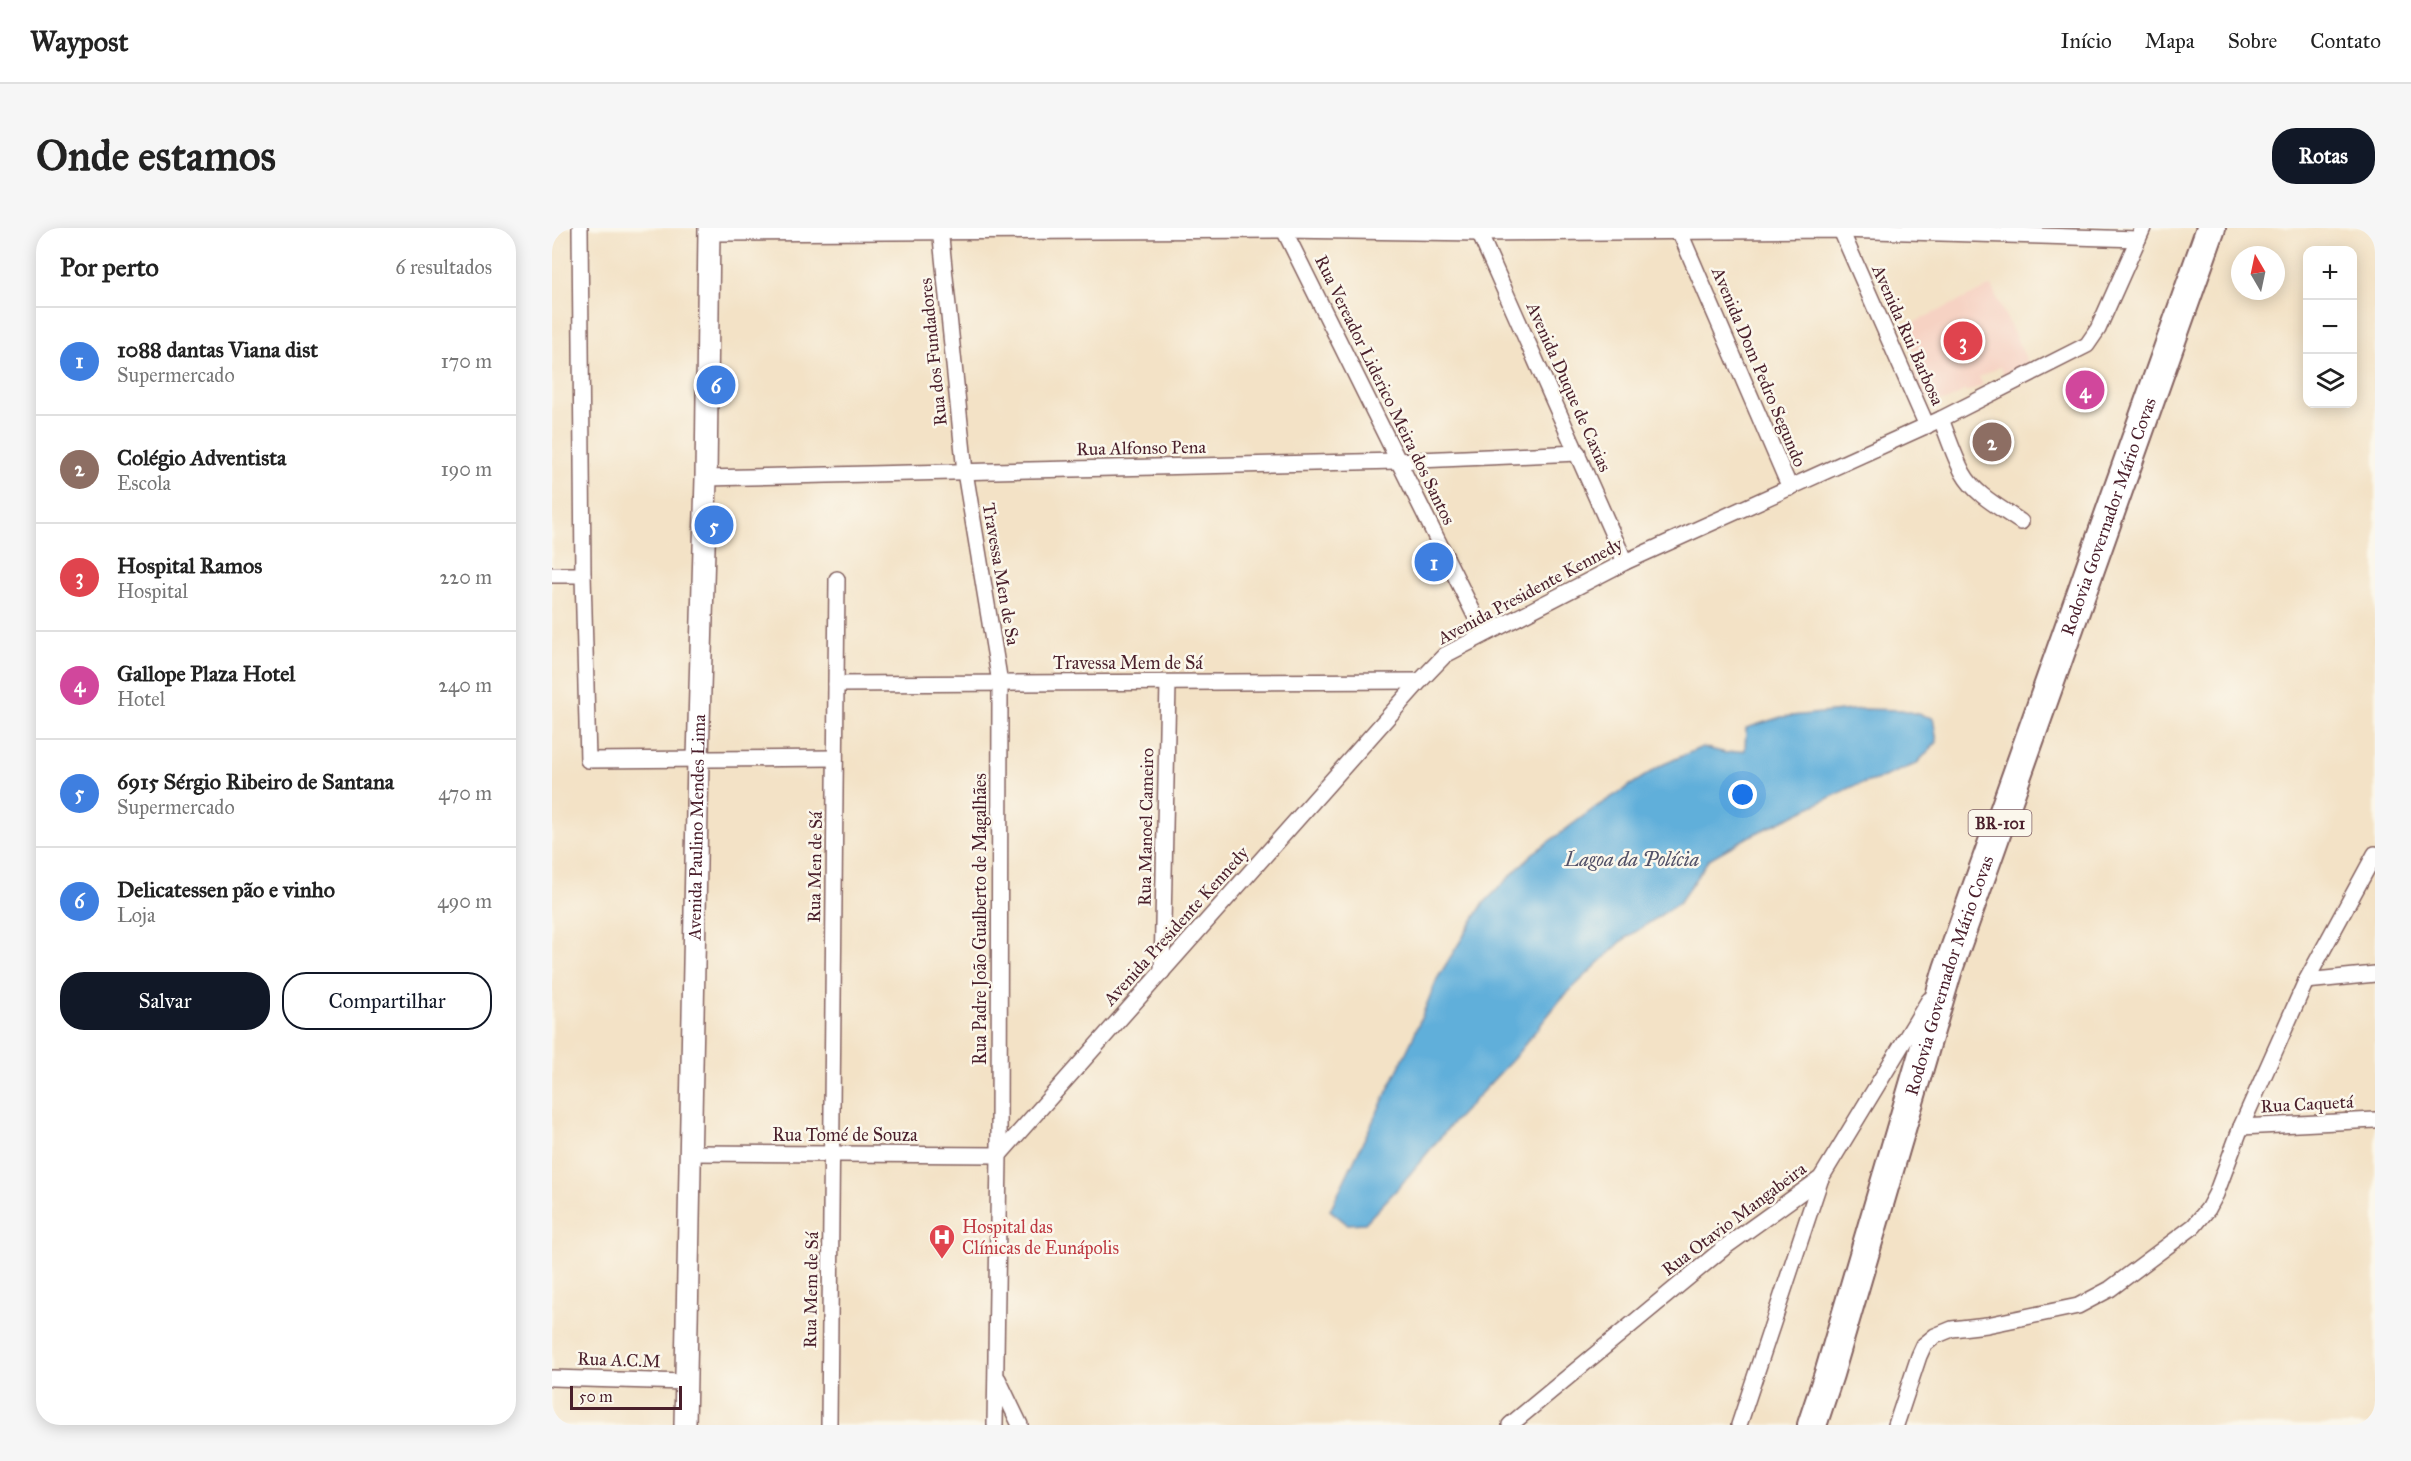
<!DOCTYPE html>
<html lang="pt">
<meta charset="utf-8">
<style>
body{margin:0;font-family:"IM FELL Great Primer",serif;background:#f6f6f6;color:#222}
.controls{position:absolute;right:18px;top:18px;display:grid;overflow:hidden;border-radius:12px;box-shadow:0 3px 15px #0003}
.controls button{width:54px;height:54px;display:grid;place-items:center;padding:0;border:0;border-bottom:2px solid #e0e0e0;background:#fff;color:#222;font:30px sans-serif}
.compass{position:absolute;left:1679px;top:18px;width:54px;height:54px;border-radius:50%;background:#fff;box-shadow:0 3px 15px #0003;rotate:351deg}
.scale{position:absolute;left:18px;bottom:15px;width:112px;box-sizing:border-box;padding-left:6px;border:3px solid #4a1f2b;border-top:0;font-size:16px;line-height:21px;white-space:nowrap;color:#4a1f2b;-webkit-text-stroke:4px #fbf7ec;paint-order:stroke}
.you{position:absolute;left:1191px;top:567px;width:21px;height:21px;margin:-15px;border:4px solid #fff;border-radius:50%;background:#1a73e8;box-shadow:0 0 0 9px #1a73e833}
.badge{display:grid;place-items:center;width:39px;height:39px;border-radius:50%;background:#111827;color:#fff;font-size:20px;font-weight:700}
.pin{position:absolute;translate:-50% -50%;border:3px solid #fff;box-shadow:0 2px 6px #0006}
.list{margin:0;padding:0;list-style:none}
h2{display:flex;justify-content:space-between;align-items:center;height:78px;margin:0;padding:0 24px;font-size:26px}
h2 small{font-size:20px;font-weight:400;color:#767676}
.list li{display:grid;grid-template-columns:39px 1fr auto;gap:18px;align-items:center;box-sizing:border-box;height:108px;padding:0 24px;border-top:2px solid #e0e0e0}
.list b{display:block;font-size:22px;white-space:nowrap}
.list p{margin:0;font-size:20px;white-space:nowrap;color:#767676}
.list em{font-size:20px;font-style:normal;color:#767676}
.actions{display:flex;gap:12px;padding:18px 24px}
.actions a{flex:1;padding:14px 0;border:2px solid #111827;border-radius:24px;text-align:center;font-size:21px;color:#111827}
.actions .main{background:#111827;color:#fff}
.icon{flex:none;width:33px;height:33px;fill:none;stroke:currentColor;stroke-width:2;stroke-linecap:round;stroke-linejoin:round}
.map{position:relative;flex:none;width:1823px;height:1197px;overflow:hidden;border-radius:24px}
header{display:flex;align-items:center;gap:36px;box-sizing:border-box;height:84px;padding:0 30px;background:#fff;border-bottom:2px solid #e0e0e0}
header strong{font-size:28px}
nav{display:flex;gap:33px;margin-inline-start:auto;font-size:21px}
.intro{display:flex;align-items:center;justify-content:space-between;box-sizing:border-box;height:144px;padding:0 36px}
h1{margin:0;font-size:42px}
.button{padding:15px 27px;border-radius:24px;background:#111827;color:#fff;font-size:21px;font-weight:700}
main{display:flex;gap:36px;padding:0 36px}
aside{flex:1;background:#fff;border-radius:24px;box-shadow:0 3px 15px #0003}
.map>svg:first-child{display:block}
.built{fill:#f6d2c3}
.water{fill:#60afda;stroke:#556782;stroke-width:1.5}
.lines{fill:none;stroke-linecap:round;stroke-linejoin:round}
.street-casing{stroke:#856361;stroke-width:18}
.secondary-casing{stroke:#856361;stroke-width:24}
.highway-casing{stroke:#856361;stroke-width:32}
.street{stroke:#fff;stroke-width:15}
.secondary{stroke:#fff;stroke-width:21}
.highway{stroke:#fff;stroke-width:28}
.labels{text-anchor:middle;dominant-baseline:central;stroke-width:5;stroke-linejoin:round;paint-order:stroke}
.shield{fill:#fbf7ec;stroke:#7f6065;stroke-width:1.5}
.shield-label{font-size:16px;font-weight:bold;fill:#4a1f2b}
.street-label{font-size:18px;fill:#4a1f2b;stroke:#fbf7ec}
.health-label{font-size:18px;fill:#be3a42;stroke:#fbf7ec;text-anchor:start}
.water-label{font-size:20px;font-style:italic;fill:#525168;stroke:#fbf7ec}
</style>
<header>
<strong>Waypost</strong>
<nav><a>Início</a><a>Mapa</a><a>Sobre</a><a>Contato</a></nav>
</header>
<div class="intro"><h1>Onde estamos</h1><a class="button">Rotas</a></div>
<main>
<aside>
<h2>Por perto<small>6 resultados</small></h2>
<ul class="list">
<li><span class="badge" style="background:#3f7fe0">1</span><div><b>1088 dantas Viana dist</b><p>Supermercado</p></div><em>170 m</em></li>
<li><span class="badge" style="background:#8d6e63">2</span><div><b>Colégio Adventista</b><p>Escola</p></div><em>190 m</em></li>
<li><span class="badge" style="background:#e0444e">3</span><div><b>Hospital Ramos</b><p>Hospital</p></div><em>220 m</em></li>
<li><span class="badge" style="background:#d1479c">4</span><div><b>Gallope Plaza Hotel</b><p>Hotel</p></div><em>240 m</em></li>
<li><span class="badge" style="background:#3f7fe0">5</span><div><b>6915 Sérgio Ribeiro de Santana</b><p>Supermercado</p></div><em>470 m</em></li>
<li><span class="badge" style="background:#3f7fe0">6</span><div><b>Delicatessen pão e vinho</b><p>Loja</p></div><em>490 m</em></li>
</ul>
<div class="actions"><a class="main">Salvar</a><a>Compartilhar</a></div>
</aside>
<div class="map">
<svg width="1823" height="1197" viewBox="0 0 1823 1197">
<rect width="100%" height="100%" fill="#fbf7ec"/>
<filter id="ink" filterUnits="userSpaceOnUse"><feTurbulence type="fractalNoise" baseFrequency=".0167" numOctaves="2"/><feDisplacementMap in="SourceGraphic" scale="12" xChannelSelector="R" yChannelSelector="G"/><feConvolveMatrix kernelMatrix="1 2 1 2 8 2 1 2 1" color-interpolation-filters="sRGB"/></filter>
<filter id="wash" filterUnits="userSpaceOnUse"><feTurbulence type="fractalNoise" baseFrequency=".008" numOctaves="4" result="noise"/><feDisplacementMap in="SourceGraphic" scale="24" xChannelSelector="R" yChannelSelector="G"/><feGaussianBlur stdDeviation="1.35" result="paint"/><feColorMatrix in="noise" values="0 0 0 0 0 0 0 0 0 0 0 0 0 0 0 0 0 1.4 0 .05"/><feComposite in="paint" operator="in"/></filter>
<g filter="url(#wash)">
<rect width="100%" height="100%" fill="#f3e2c6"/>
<path class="built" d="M1439,58L1477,137L1453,148L1448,139L1427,149L1431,157L1414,164L1412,162L1406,167L1394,173L1375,172L1363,157L1361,142L1363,126L1350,100Z"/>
<g class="water">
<path d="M1532,146L1548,152L1541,171L1525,163Z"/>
<path d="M1310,481L1350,482L1381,490L1385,514L1364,536L1327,551L1302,558L1196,609L1157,631L1127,675L1071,712L1009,771L962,830L896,900L848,958L813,995L795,996L778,982L860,812L885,751L931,676L980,626L1044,579L1110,537L1150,519L1174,525L1193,522L1194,500L1229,489Z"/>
</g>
</g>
<g filter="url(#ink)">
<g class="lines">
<g class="street-casing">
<g id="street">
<path d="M28,0L31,347L36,532L283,530"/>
<path d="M388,0L413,244L448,455L447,927L443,1197"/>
<path d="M731,0L932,406"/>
<path d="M925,0L1073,334"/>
<path d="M1126,0L1238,260"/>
<path d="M1288,0L1375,198"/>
<path d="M157,5L732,2L927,5L1288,2L1586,11"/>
<path d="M1389,191C1396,209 1402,228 1411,245C1423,267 1449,280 1469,294"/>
<path d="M154,250L844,233L1026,225"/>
<path d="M0,347H31"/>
<path d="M284,456L868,453"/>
<path d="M610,744L616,455"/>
<path d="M1754,753L1823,746"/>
<path d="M1689,899L1823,892"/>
<path d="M139,925L447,927"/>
<path d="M447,927L868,453L893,427L1073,334L1389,191L1535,117L1546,101L1591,0"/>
<path d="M0,1150L133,1154"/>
<path d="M446,1151L468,1197"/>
<path d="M277,1197L285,351"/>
<path d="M958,1197L1173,1019L1269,950L1377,772"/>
<path d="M1187,1197L1269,950"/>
<path d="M1344,1197L1367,1128L1372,1117L1383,1108L1400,1101L1435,1097L1526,1078L1558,1061L1642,998L1656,981L1664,966L1689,899L1754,753L1823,626"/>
</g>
</g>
<g class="secondary-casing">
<g id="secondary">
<path id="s1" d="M133,1197L146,531L154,250L157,0"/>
</g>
</g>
<g class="highway-casing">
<g id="highway">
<path id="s2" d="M1260,1197L1277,1146L1396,741L1659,0"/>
</g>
</g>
<use href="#street" class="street"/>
<use href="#secondary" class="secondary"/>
<use href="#highway" class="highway"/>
</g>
</g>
<defs>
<g id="hospital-pin" transform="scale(1.35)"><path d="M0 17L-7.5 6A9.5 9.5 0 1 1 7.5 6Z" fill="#e0444e" stroke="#fbf7ec"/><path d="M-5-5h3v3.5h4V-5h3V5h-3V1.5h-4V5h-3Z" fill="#fff"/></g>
</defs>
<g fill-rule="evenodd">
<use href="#hospital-pin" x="390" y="1009"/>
</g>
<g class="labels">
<rect class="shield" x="1416.5" y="582" width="63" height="26" rx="4.5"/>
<g class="shield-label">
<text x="1448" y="595">BR-101</text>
</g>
<g class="street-label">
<text transform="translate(1356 107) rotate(66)">Avenida Rui Barbosa</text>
<text transform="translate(381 124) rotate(-96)">Rua dos Fundadores</text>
<text transform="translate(1207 139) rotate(67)">Avenida Dom Pedro Segundo</text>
<text transform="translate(1017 159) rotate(66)">Avenida Duque de Caxias</text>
<text transform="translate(833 162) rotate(64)">Rua Vereador Liderico Meira dos Santos</text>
<text transform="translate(589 220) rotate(-1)">Rua Alfonso Pena</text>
<text stroke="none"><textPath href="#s2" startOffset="956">Rodovia Governador Mário Covas</textPath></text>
<text transform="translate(449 346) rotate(80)">Travessa Men de Sa</text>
<text transform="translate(978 363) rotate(-28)">Avenida Presidente Kennedy</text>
<text x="576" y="435">Travessa Mem de Sá</text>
<text stroke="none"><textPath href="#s1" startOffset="598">Avenida Paulino Mendes Lima</textPath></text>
<text transform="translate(594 599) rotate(-89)">Rua Manoel Cameiro</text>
<text transform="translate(263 639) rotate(-89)">Rua Men de Sá</text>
<text transform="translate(428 691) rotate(-90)">Rua Padre João Gualberto de Magalhães</text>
<text transform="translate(624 698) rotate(-48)">Avenida Presidente Kennedy</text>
<text stroke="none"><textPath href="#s2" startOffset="470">Rodovia Governador Mário Covas</textPath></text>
<text transform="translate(1755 876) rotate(-3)">Rua Caquetá</text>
<text x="293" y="907">Rua Tomé de Souza</text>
<text transform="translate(1182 991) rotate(-37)">Rua Otavio Mangabeira</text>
<text transform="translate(259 1062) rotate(-89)">Rua Mem de Sá</text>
<text transform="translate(67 1132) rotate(2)">Rua A.C.M</text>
</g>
<g class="health-label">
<text x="410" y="999">Hospital das<tspan x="410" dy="21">Clínicas de Eunápolis</tspan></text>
</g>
<g class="water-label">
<text x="1080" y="631">Lagoa da Polícia</text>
</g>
</g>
</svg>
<div class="controls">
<button>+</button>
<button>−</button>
<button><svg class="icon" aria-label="layers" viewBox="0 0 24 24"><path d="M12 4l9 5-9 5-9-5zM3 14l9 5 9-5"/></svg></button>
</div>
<svg class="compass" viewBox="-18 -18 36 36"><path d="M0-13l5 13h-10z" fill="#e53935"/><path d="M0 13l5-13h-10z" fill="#767676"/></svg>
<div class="scale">50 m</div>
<div class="you"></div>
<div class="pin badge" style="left:882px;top:334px;background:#3f7fe0">1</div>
<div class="pin badge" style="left:1440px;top:214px;background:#8d6e63">2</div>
<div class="pin badge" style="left:1411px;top:113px;background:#e0444e">3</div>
<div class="pin badge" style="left:1533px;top:162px;background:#d1479c">4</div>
<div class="pin badge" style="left:162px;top:297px;background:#3f7fe0">5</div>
<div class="pin badge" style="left:164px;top:157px;background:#3f7fe0">6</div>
</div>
</main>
